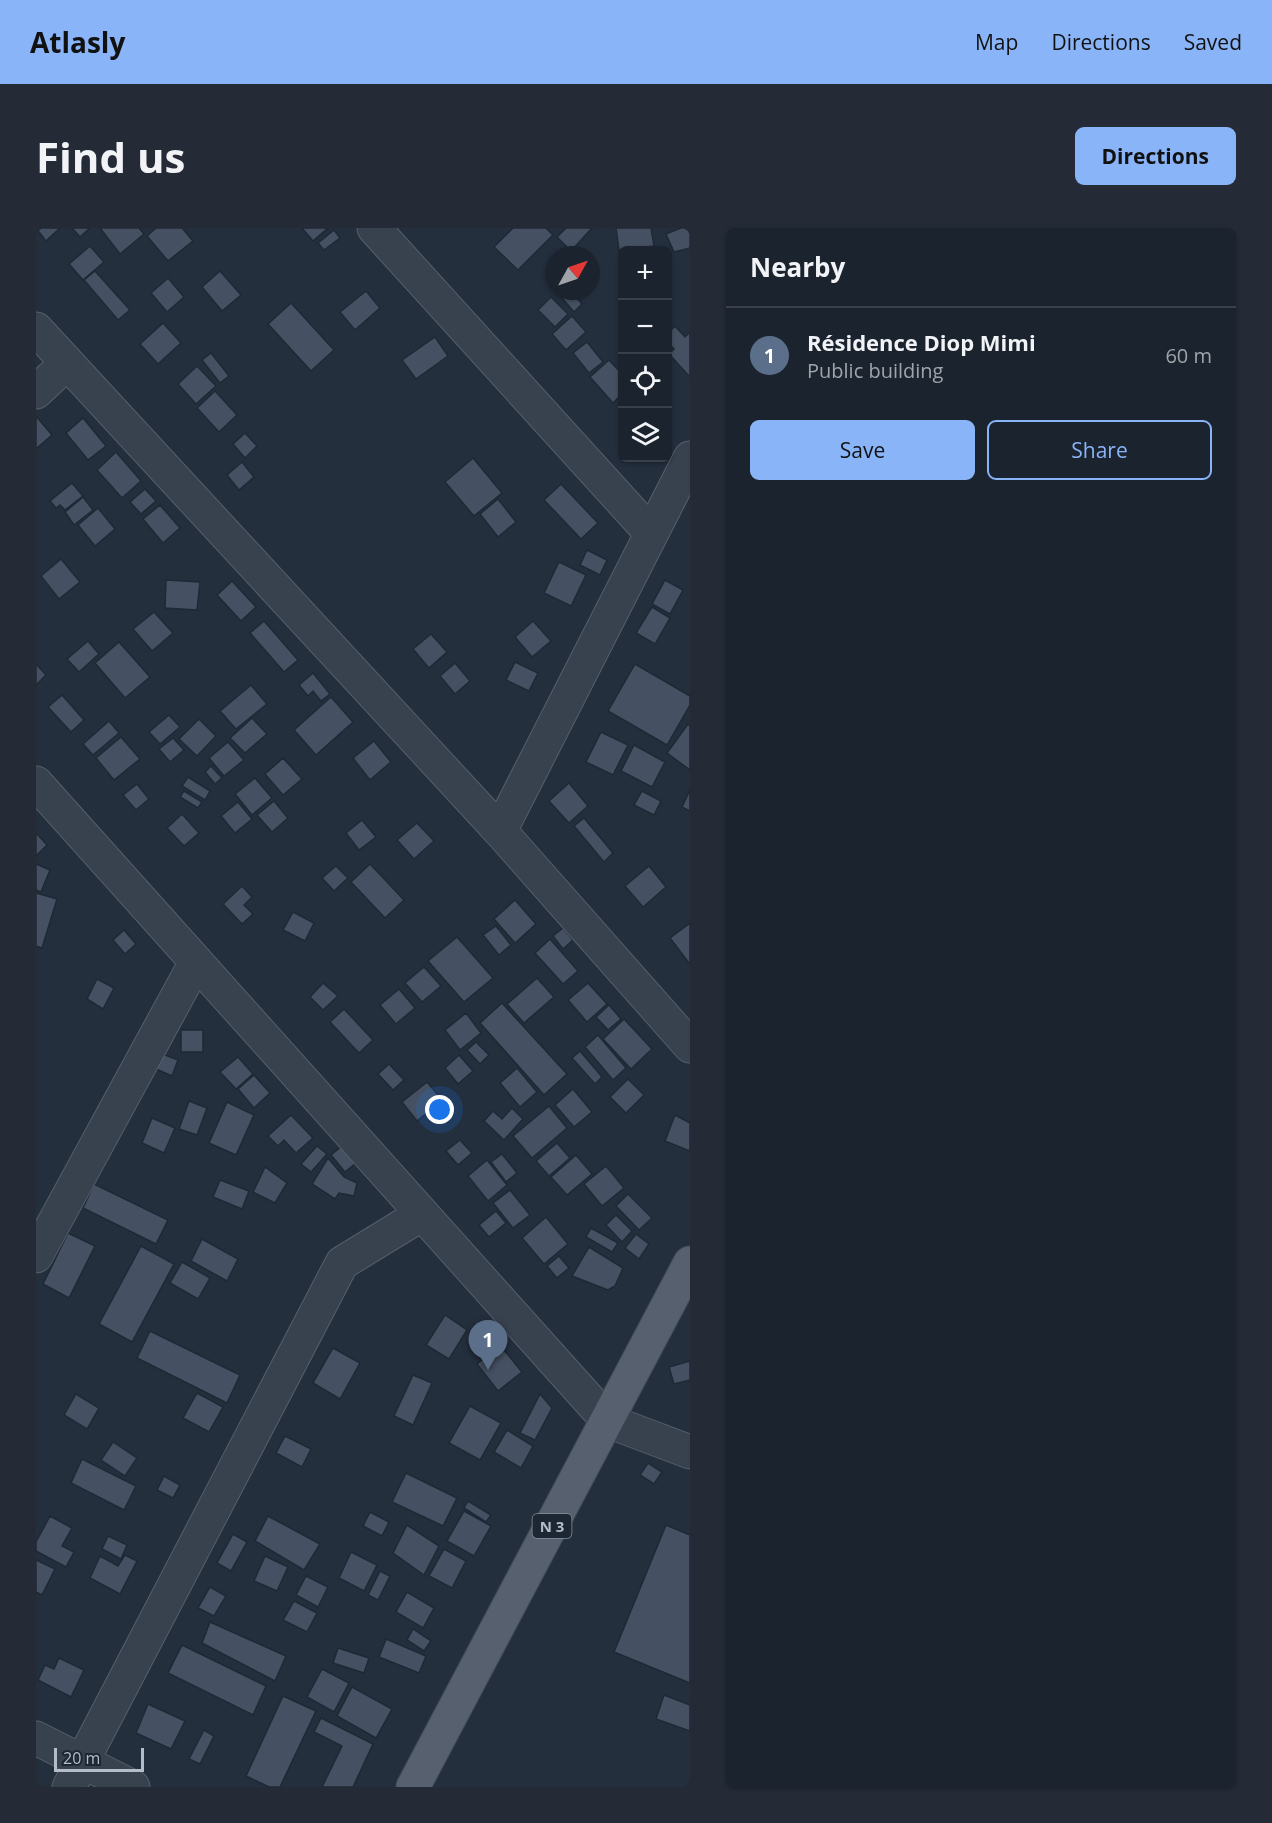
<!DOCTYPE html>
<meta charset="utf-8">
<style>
body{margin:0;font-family:"Open Sans",sans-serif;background:#242b36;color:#f1f3f6}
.controls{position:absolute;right:18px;top:18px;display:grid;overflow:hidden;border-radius:9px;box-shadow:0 2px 4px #0004}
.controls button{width:54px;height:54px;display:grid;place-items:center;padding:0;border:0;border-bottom:2px solid #39404a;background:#1b232e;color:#f1f3f6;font:30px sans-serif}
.compass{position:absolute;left:510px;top:18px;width:54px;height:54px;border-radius:50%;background:#1b232e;box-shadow:0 2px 4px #0004;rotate:50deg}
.scale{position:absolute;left:18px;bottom:15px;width:90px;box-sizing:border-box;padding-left:6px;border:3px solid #b4bcc9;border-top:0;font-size:16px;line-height:21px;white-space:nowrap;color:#b4bcc9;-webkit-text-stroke:4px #1d2633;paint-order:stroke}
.you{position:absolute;left:404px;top:882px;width:21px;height:21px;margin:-15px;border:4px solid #fff;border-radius:50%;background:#1a73e8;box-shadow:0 0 0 9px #1a73e833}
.badge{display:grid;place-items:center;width:39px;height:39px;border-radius:50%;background:#8ab4f8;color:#fff;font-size:20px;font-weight:700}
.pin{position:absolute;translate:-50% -50px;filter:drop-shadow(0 2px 3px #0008)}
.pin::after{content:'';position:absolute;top:32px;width:21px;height:18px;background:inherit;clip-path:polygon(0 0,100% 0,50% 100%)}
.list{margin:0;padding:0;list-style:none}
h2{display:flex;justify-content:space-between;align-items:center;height:78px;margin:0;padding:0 24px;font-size:26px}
h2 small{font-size:20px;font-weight:400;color:#a0a4aa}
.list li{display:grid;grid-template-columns:39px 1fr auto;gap:18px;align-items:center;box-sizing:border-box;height:96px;padding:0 24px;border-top:2px solid #39404a}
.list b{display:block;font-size:22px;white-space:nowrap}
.list p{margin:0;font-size:20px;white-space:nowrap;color:#a0a4aa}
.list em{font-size:20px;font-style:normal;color:#a0a4aa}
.actions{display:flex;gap:12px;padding:18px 24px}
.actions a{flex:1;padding:14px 0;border:2px solid #8ab4f8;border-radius:9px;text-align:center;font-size:21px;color:#8ab4f8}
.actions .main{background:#8ab4f8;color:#111}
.icon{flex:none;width:33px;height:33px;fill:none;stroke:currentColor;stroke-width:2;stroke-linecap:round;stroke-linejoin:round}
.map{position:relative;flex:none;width:654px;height:1559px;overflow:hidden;border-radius:9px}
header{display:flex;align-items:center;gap:36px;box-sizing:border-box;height:84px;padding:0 30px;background:#8ab4f8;color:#111}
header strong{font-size:28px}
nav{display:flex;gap:33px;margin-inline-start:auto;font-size:21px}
.intro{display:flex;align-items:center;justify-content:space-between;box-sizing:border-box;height:144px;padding:0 36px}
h1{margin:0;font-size:42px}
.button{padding:15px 27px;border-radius:9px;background:#8ab4f8;color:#111;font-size:21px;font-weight:700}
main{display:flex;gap:36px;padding:0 36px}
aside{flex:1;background:#1b232e;border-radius:9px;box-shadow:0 2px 4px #0004}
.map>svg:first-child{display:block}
.building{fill:#455162;stroke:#1f2835;stroke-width:1.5}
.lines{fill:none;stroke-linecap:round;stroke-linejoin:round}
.street-casing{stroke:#565f6c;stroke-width:35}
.primary-casing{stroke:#414a57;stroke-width:35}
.street{stroke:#38414e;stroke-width:33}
.primary{stroke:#56606e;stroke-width:33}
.labels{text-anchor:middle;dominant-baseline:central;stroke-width:6;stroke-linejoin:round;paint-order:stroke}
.shield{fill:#1d2633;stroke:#878f9c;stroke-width:1.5}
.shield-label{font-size:15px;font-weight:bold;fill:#b4bcc9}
</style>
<header>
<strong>Atlasly</strong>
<nav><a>Map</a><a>Directions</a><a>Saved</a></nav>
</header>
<div class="intro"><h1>Find us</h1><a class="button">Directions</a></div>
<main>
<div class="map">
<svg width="654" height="1559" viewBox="0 0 654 1559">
<rect width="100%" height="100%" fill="#242f3e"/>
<g class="building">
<path d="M0,0H24L10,13Z"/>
<path d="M36,0H54L44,9Z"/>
<path d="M64,0H103L108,6L84,26Z"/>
<path d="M120,0H146L157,13L132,33L111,8Z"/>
<path d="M266,0H292L277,13Z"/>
<path d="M477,0H510L517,7L482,42L458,19Z"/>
<path d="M530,0H556L535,23L521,9Z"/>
<path d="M580,0H615L618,18L583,22Z"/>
<path d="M645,0H654V20L638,24L630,6Z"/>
<path d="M298,2L304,10L288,22L282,15Z"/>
<path d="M54,18L68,34L47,52L33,36Z"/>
<path d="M59,43L94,82L82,92L48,52Z"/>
<path d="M184,43L205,67L186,83L166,59Z"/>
<path d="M132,50L148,69L131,84L115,65Z"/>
<path d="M330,63L344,80L319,102L304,84Z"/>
<path d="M520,63H535L546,76L538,84Z"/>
<path d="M515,69L532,86L519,99L502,82Z"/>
<path d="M255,75L298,122L275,143L232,96Z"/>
<path d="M536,88L550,104L530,122L516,106Z"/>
<path d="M127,95L145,115L122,136L104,116Z"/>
<path d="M639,98L649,109L654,104V149L633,126L638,121L632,115V105Z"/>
<path d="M399,109L412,128L380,151L366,132Z"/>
<path d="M551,114L567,134L553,145L537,125Z"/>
<path d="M175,125L193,148L184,155L166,132Z"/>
<path d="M573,132L586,146V166L577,175L554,149Z"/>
<path d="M161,138L180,158L160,176L142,156Z"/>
<path d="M179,163L201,187L183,204L161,180Z"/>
<path d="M0,188L16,207L0,221Z"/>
<path d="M47,190L70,218L52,232L30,205Z"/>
<path d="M209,205L221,218L209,230L197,216Z"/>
<path d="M80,224L105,253L86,270L61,242Z"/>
<path d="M437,230L466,265L438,288L409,254Z"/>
<path d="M206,234L218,249L203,262L191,247Z"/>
<path d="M36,255L47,268L29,282L24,277L20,280L14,273Z"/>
<path d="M525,256L562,295L545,311L508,272Z"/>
<path d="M109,261L120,273L105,286L94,274Z"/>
<path d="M47,269L57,282L38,297L29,284Z"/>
<path d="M462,271L480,294L462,309L444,286Z"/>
<path d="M124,277L144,300L127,315L107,291Z"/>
<path d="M62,280L79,301L59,318L42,297Z"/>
<path d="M551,322L571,332L564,347L544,337Z"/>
<path d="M25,331L44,354L23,371L5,348Z"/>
<path d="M523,334L550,347L535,378L508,365Z"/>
<path d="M130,352L164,354L161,382L129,380Z"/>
<path d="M629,352L647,362L634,386L616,376Z"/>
<path d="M196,353L220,379L205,393L181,367Z"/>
<path d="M616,379L634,390L619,416L600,405Z"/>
<path d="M118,384L137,405L116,423L97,401Z"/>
<path d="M228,393L262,432L248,444L214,405Z"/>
<path d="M497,393L515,413L496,429L479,409Z"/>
<path d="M395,406L411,424L393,440L377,421Z"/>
<path d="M52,413L63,426L43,444L31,431Z"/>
<path d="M83,414L114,449L89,470L59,435Z"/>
<path d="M479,434L502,445L493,463L470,452Z"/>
<path d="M419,435L434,453L419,466L404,448Z"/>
<path d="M0,436L10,447L0,457Z"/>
<path d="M599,436L654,468V477L631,517L572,483Z"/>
<path d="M277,445L294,466L285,473L277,463L272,468L263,457Z"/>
<path d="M215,457L231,476L200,501L184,483Z"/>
<path d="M26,467L48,492L35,504L12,479Z"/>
<path d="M295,469L317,494L280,527L258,502Z"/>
<path d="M133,487L144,499L124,516L113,504Z"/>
<path d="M216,490L231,506L209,525L194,510Z"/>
<path d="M163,491L180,508L161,528L143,511Z"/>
<path d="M73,493L83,505L57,527L47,516Z"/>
<path d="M652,496L654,498V542L631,525Z"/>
<path d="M565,504L592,517L577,547L550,534Z"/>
<path d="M85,509L104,531L78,552L60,530Z"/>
<path d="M137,510L148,522L134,534L123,521Z"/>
<path d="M338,513L355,534L334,552L317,530Z"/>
<path d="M192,514L208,532L188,548L173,530Z"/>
<path d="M598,517L629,534L616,559L585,543Z"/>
<path d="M247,530L266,551L247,567L229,546Z"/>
<path d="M175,538L186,550L179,556L169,544Z"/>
<path d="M152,549L174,563L169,572L146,558Z"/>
<path d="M219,550L236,570L216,587L199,566Z"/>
<path d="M533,555L552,578L533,595L513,573Z"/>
<path d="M101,556L113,571L100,582L87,567Z"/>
<path d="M654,562V583L646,579Z"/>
<path d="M148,563L166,574L162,580L144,569Z"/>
<path d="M606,563L625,573L618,587L598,577Z"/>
<path d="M238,573L252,590L236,604L221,587Z"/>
<path d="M202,574L216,591L199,605L185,588Z"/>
<path d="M146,586L163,605L148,618L131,600Z"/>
<path d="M548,590L577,625L568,634L538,598Z"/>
<path d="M326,592L340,609L323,622L310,605Z"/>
<path d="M381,595L398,613L378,631L361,612Z"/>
<path d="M0,605L11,617L0,628Z"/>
<path d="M0,636L14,642L5,664L0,662Z"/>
<path d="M334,636L368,672L349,690L315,654Z"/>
<path d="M300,638L312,650L298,663L286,650Z"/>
<path d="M613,638L630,659L607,679L589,658Z"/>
<path d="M206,658L216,669L208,677L217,686L206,696L187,676Z"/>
<path d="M0,665L21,671L6,720L0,718Z"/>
<path d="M479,672L500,696L479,715L458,691Z"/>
<path d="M257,684L278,695L269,713L247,702Z"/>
<path d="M654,695V735H653L634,710Z"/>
<path d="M460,698L475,717L463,727L447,707Z"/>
<path d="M527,700L537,712L527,721L517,708Z"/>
<path d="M88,702L100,716L89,726L77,712Z"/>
<path d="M421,709L457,750L428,774L392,733Z"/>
<path d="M514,711L542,743L527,756L499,725Z"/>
<path d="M388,739L405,758L386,774L369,755Z"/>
<path d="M501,750L518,769L488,795L471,776Z"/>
<path d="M61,751L78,760L67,781L51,771Z"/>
<path d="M287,755L302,768L287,782L274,769Z"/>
<path d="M552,755L571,776L551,794L532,772Z"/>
<path d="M363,761L379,780L360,796L344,777Z"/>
<path d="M466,775L531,846L508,867L444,795Z"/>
<path d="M573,777L585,791L572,802L560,789Z"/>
<path d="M308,781L337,812L323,825L294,794Z"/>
<path d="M430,785L445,805L424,822L409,802Z"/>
<path d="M588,791L616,821L595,841L567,811Z"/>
<rect x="145" y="802" width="22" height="22"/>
<path d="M562,807L590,840L577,852L549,819Z"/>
<path d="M440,814L453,827L444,836L431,822Z"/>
<path d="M544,823L566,849L559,856L536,830Z"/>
<path d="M124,825L142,832L136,848L118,840Z"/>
<path d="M423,827L437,843L422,856L409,840Z"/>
<path d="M202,829L217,846L200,861L184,844Z"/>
<path d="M353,836L368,852L357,862L342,846Z"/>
<path d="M481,840L501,864L484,879L464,855Z"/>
<path d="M218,847L234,865L218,880L202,861Z"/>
<path d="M592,851L608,867L590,885L574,869Z"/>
<path d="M391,854L406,872L381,893L366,874Z"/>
<path d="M537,861L556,884L538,899L519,877Z"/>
<path d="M153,873L171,880L161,907L143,901Z"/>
<path d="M191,874L218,887L200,927L173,915Z"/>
<path d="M513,878L531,900L496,930L477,908Z"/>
<path d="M476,880L487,891L468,912L448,893L457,883L466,891Z"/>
<path d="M255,887L277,910L260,925L248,912L242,918L232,908Z"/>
<path d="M639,887L654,895V923L629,913Z"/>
<path d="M116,890L139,900L128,925L106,915Z"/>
<path d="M424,912L436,925L422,937L410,923Z"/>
<path d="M521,915L534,930L513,948L500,933Z"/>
<path d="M281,918L291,926L275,944L265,936Z"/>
<path d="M306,918L320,935L309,944L295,927Z"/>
<path d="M466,926L481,945L470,954L455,934Z"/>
<path d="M540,927L556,946L531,967L515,949Z"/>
<path d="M292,930L308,949L321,955L318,968L303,965L299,971L276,956Z"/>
<path d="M451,932L471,957L452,973L432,948Z"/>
<path d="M570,938L588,960L566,978L548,956Z"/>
<path d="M229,939L251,955L239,975L217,964Z"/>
<path d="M184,952L213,963L206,981L177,969Z"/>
<path d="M58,956L132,992L120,1016L47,980Z"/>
<path d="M474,962L494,987L477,1000L457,975Z"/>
<path d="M592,966L616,990L603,1002L580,978Z"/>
<path d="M460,983L470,995L453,1009L443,997Z"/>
<path d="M580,987L596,1003L586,1014L570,997Z"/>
<path d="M510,989L532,1016L508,1036L486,1010Z"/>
<path d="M555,1000L582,1015L576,1024L550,1009Z"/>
<path d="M32,1005L59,1018L33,1070L7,1056Z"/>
<path d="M600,1006L613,1016L603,1031L589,1020Z"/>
<path d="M166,1011L202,1031L191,1053L155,1033Z"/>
<path d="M105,1018L138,1036L96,1114L63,1096Z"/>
<path d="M553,1019L587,1040L579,1058L572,1062L536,1048Z"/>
<path d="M523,1028L533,1040L521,1050L511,1038Z"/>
<path d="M146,1034L174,1050L162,1071L134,1055Z"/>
<path d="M409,1087L431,1102L413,1131L390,1117Z"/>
<path d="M114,1103L204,1147L191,1175L101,1130Z"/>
<path d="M464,1117L486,1144L462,1163L441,1136Z"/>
<path d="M297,1120L324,1135L304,1171L277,1155Z"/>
<path d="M654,1133V1152L638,1156L633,1139Z"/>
<path d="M377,1147L396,1155L377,1197L358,1188Z"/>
<path d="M161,1165L187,1179L173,1204L147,1190Z"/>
<path d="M40,1166L63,1180L51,1201L28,1187Z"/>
<path d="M504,1166L516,1180L499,1212L484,1205Z"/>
<path d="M434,1178L465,1195L444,1232L413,1215Z"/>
<path d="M471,1202L497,1218L485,1240L458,1224Z"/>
<path d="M249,1208L275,1221L266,1239L240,1225Z"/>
<path d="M77,1214L101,1230L89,1248L65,1232Z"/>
<path d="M46,1231L100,1258L88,1282L35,1255Z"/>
<path d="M612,1235L626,1244L618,1256L604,1247Z"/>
<path d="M370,1245L421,1270L407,1298L356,1274Z"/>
<path d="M128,1248L144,1257L137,1270L121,1262Z"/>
<path d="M432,1273L455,1287L450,1294L428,1280Z"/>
<path d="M428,1283L455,1298L438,1328L411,1313Z"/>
<path d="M334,1284L353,1294L346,1308L327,1298Z"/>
<path d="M14,1288L36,1300L26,1318L38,1324L30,1339L0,1323V1314Z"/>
<path d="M232,1288L284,1316L268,1342L219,1313Z"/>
<path d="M371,1297L403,1318L388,1347L357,1325Z"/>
<path d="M630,1297L654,1307V1455L578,1424Z"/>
<path d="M197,1306L211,1314L195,1343L181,1335Z"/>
<path d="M72,1308L91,1317L85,1331L66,1321Z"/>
<path d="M408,1321L430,1333L416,1360L393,1348Z"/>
<path d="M315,1324L341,1337L328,1363L303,1350Z"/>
<path d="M89,1327L101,1333L84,1366L54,1350L64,1328L82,1338Z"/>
<path d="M229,1328L252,1339L241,1363L218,1353Z"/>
<path d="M0,1332L19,1341L6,1367L0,1364Z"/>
<path d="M344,1343L354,1348L342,1372L332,1367Z"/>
<path d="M270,1348L292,1359L282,1379L260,1367Z"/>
<path d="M174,1359L190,1368L178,1388L162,1380Z"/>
<path d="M371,1364L398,1380L387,1400L360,1384Z"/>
<path d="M258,1373L281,1385L271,1404L247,1392Z"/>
<path d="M174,1394L250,1428L239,1453L166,1415Z"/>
<path d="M377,1401L395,1413L388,1423L371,1412Z"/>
<path d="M350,1411L390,1428L383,1445L343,1429Z"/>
<path d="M146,1417L230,1458L217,1487L132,1445Z"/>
<path d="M302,1420L333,1430L328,1445L297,1435Z"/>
<path d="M23,1430L48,1442L35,1469L2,1452L9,1437L18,1441Z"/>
<path d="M286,1441L313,1455L298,1484L271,1469Z"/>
<path d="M316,1459L356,1481L340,1510L301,1488Z"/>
<path d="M628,1467L654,1477V1503L620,1491Z"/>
<path d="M247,1468L280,1483L244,1559H233L210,1548Z"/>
<path d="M112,1476L149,1493L135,1521L100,1505Z"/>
<path d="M285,1490L337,1516L317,1559H286L306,1518L278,1504Z"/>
<path d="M168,1502L178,1508L164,1536L153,1531Z"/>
</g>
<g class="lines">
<g class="street-casing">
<g id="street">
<path d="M338,0L614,304"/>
<path d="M0,101L464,603L654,818"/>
<path d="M0,164L30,136"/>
<path d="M0,555L572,1193L654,1224"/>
<path d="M464,603L654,230"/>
<path d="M0,1028L160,734"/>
<path d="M0,1510L97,1559"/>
<path d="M33,1559L306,1035L386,986"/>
</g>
</g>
<g class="primary-casing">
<path id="primary" d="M377,1559L654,1035"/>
</g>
<use href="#street" class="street"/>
<use href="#primary" class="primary"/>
</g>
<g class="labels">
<rect class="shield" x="496.5" y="1286" width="39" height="24" rx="4.5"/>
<g class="shield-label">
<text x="516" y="1298">N 3</text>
</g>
</g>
</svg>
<div class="controls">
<button>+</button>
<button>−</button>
<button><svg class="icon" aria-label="locate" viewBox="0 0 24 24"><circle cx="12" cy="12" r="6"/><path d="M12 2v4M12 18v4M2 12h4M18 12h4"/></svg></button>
<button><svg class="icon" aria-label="layers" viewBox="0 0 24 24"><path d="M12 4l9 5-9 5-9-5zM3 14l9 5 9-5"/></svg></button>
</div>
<svg class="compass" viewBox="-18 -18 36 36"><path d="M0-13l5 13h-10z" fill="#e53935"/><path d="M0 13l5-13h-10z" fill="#a0a4aa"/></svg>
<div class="scale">20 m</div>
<div class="you"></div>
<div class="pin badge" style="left:452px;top:1142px;background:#5c6f8a">1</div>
</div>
<aside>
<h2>Nearby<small></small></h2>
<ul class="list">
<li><span class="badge" style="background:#5c6f8a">1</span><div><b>Résidence Diop Mimi</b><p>Public building</p></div><em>60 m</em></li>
</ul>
<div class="actions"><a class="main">Save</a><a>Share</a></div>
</aside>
</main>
